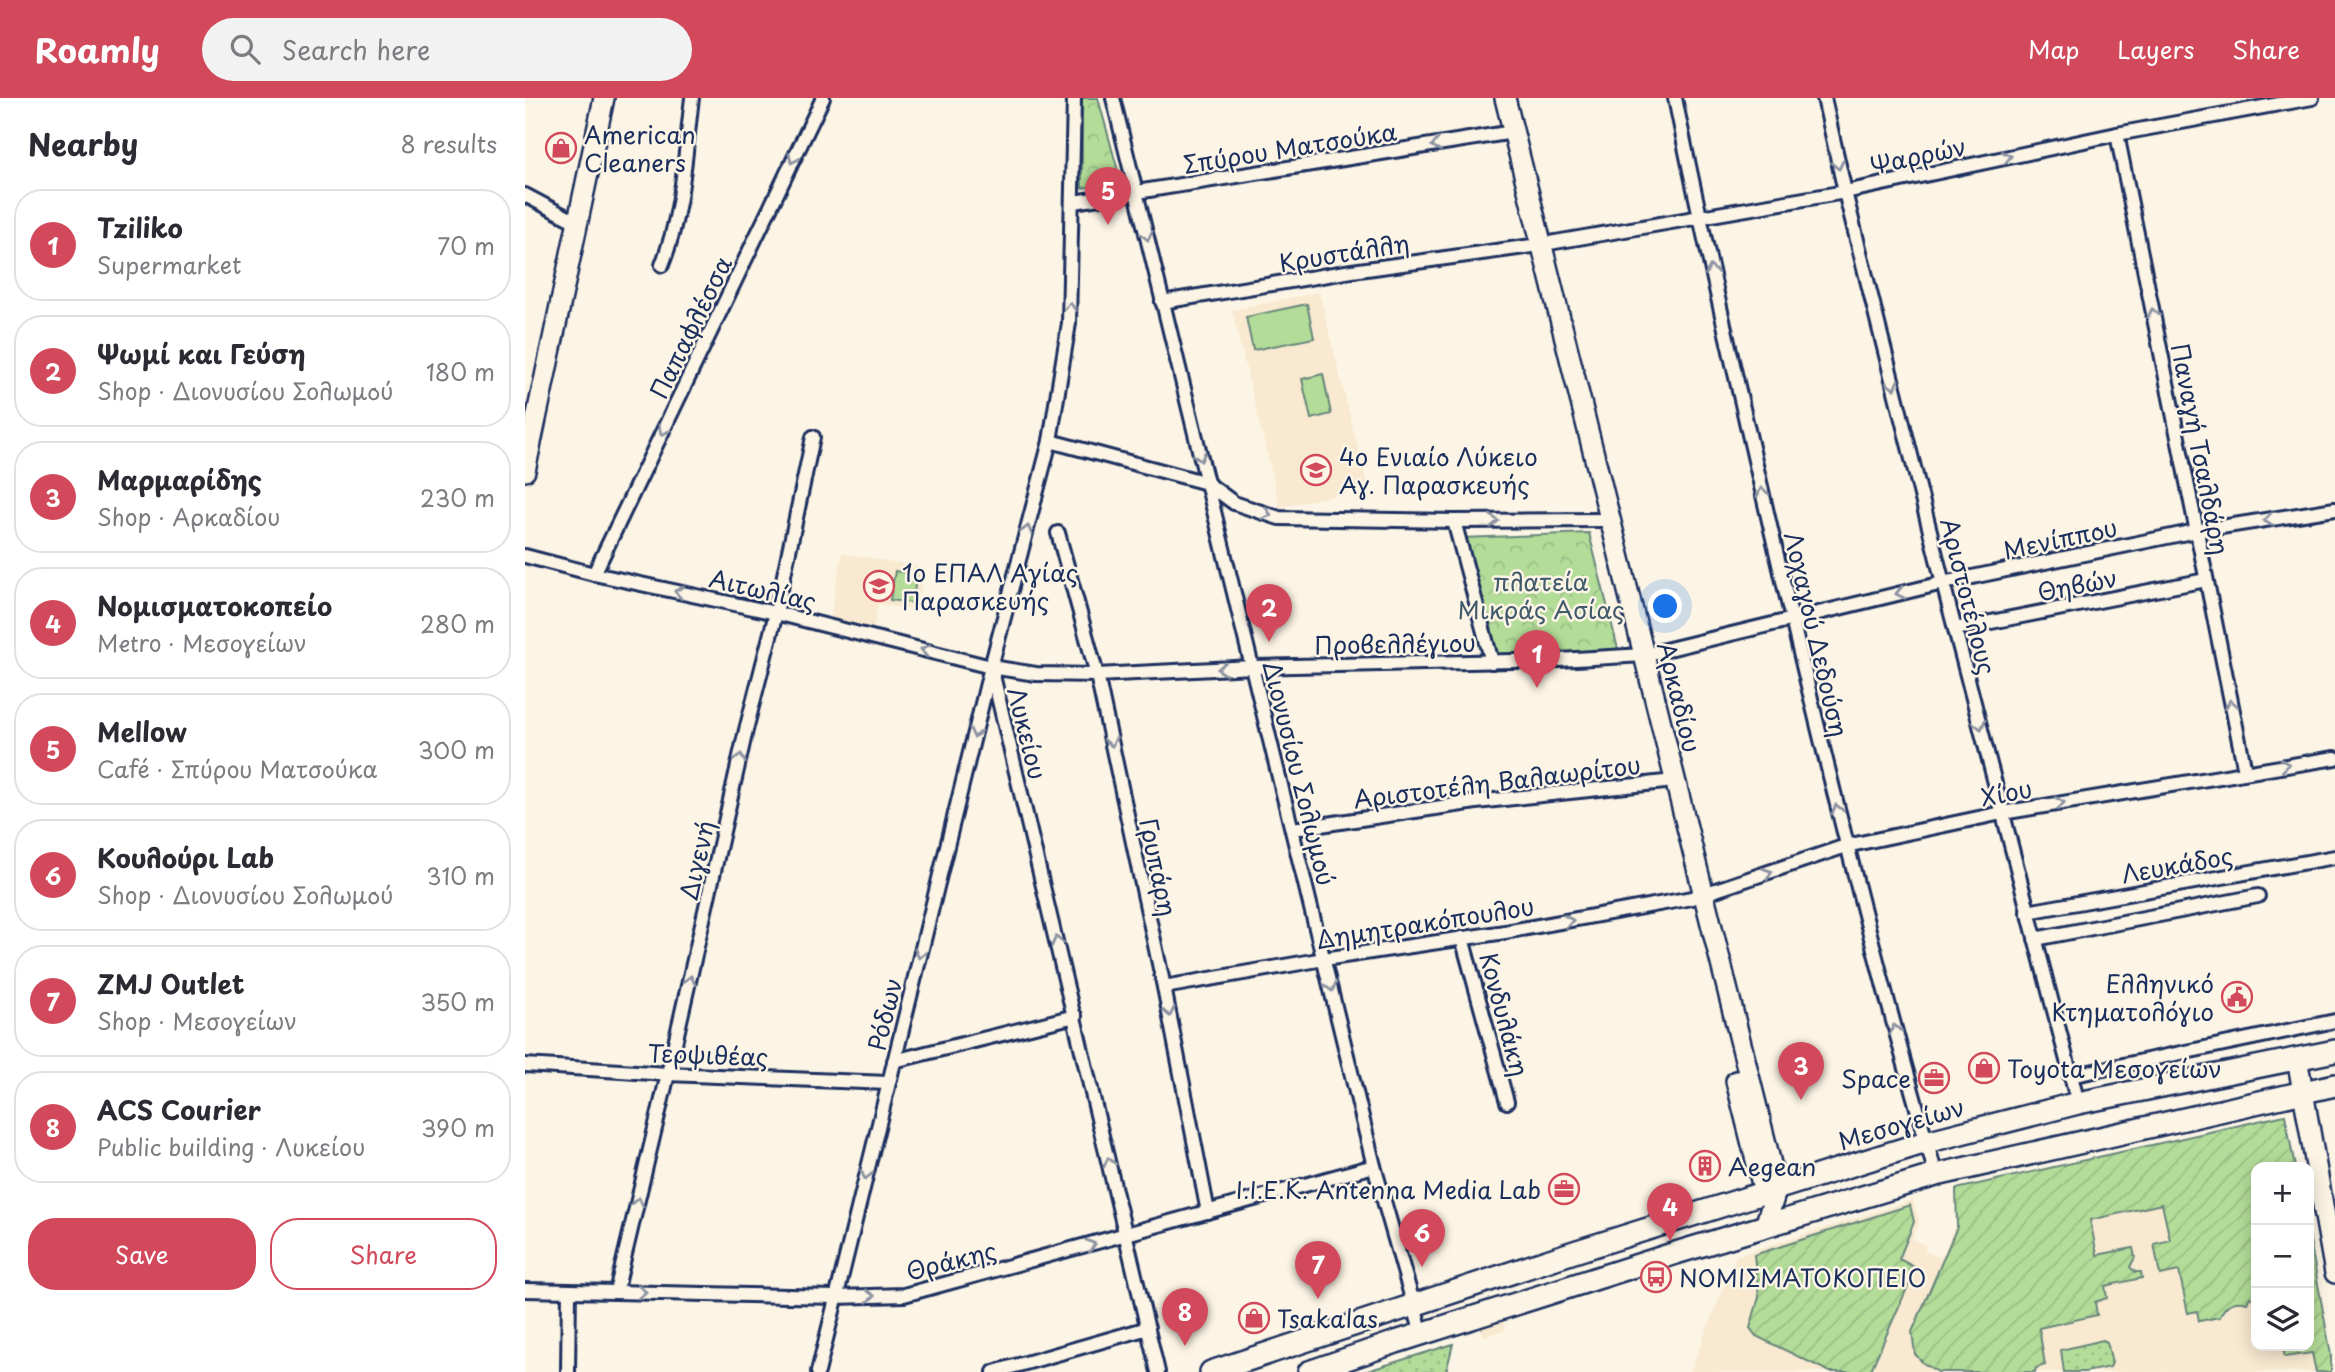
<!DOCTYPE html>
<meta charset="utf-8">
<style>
body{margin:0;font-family:"Playpen Sans",sans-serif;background:#f2f2f3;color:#2b2b33}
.controls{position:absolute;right:21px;bottom:21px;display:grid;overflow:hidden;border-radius:14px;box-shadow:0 4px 18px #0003}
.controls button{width:63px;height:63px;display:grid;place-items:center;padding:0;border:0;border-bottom:2px solid #e1e1e2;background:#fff;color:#2b2b33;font:35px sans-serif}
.you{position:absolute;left:1141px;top:509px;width:24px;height:24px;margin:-18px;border:5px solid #fff;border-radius:50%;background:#1a73e8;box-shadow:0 0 0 10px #1a73e833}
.badge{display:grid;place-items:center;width:46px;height:46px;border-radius:50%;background:#d1495b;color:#fff;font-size:23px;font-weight:700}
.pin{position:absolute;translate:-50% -58px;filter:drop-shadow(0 2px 4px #0008)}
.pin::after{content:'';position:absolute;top:37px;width:24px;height:21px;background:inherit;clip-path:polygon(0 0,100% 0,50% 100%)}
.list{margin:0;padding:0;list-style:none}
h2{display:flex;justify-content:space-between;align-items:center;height:91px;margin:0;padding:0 28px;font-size:30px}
h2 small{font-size:23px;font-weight:400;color:#7c7c81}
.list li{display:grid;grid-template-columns:46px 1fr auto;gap:21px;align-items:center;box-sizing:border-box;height:112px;margin:0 14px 14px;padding:0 14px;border:2px solid #e1e1e2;border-radius:28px}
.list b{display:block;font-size:26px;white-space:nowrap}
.list p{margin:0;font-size:23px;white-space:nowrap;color:#7c7c81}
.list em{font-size:23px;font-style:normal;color:#7c7c81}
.actions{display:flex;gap:14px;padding:21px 28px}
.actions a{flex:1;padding:16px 0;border:2px solid #d1495b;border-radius:28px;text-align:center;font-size:24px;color:#d1495b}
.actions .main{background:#d1495b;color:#fff}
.icon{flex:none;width:38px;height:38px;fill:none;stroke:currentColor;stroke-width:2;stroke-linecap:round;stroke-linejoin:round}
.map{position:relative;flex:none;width:1810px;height:1274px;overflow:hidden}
header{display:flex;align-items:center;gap:42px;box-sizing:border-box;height:98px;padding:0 35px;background:#d1495b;color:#fff}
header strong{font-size:33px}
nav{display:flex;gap:38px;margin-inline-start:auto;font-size:24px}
.search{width:490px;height:63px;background:#f2f2f3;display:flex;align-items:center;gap:18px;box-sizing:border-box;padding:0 24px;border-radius:38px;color:#7c7c81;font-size:26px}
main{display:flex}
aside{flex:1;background:#fff}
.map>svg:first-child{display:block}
.built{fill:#f8e9d0}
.grass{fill:url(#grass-dots);stroke:#67867b;stroke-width:2}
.park{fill:url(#park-crowns);stroke:#67867b;stroke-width:2}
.garden{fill:url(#garden-furrows);stroke:#67867b;stroke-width:2}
.pitch{fill:#b3dc98;stroke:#67867b;stroke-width:2}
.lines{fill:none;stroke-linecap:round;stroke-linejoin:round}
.street-casing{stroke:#1b2f5e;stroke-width:18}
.secondary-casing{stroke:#1b2f5e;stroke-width:24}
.primary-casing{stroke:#1b2f5e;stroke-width:26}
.street{stroke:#fcf5e5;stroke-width:12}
.secondary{stroke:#fcf5e5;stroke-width:19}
.primary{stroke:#fcf5e5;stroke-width:21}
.oneway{stroke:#8c92a2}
.labels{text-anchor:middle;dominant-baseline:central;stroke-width:5;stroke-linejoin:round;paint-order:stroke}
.poi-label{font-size:24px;fill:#1b2f5e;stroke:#fcf5e5;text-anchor:start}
.street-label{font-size:24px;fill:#1b2f5e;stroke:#fcf5e5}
.park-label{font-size:24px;fill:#415a6c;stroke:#fcf5e5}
</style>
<header>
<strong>Roamly</strong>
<div class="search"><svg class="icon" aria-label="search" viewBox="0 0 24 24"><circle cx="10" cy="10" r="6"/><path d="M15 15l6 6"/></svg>Search here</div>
<nav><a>Map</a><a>Layers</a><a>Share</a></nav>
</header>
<main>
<aside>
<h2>Nearby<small>8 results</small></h2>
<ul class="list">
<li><span class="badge">1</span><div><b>Tziliko</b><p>Supermarket</p></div><em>70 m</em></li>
<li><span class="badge">2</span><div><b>Ψωμί και Γεύση</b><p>Shop · Διονυσίου Σολωμού</p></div><em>180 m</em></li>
<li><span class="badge">3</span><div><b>Μαρμαρίδης</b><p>Shop · Αρκαδίου</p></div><em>230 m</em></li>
<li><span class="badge">4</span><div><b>Νομισματοκοπείο</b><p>Metro · Μεσογείων</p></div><em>280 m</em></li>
<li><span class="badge">5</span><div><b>Mellow</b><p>Café · Σπύρου Ματσούκα</p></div><em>300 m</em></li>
<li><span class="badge">6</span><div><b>Κουλούρι Lab</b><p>Shop · Διονυσίου Σολωμού</p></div><em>310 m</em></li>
<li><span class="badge">7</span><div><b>ZMJ Outlet</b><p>Shop · Μεσογείων</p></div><em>350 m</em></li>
<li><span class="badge">8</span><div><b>ACS Courier</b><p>Public building · Λυκείου</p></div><em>390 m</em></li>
</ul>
<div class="actions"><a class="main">Save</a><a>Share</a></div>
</aside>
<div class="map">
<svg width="1810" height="1274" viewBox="0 0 1810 1274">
<defs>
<pattern id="grass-dots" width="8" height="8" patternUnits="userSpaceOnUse" patternTransform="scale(1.75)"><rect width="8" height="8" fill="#b3dc98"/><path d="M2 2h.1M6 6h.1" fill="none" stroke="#99bd85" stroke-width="1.8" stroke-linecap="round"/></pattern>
<pattern id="park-crowns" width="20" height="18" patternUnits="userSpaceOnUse" patternTransform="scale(1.75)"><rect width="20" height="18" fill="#b3dc98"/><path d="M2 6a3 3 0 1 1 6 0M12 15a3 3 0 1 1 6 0" fill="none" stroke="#99bd85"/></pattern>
<pattern id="garden-furrows" width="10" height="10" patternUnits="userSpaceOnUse" patternTransform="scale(1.75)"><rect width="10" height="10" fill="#b3dc98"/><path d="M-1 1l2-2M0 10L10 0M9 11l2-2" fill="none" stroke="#99bd85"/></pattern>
</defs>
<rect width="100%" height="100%" fill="#fcf5e5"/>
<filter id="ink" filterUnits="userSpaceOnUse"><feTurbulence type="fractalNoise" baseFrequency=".0143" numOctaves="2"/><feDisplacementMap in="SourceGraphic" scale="14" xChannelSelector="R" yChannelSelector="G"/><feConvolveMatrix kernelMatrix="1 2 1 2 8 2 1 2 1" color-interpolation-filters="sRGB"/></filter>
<g filter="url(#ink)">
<g class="built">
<path d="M794,194L843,390L755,409L707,212Z"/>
<path d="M317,455L399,470L392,513L353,506L348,531L305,521Z"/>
<path d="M1760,1017L1770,1069H1731V1248H1784V1137L1800,1221L1807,1274H1165L1211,1158L1388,1102L1394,1124L1387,1141L1401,1148L1399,1153L1416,1160L1442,1101L1439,1089Z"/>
<path d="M978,1222L981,1232L959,1238L956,1229Z"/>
</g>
<g class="grass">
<path d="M1578,1242L1582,1244L1587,1265L1585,1269L1560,1274H1539L1536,1252Z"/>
<path d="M928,1246L921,1274H839Z"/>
</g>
<g class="park">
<path d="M557,0H573L596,84L557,90Z"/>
<path d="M1064,435L1093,551L971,559L938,440Z"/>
</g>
<g class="garden">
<path d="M1760,1017L1770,1069H1731V1202L1725,1199L1722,1205C1709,1201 1699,1207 1695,1219L1674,1223L1672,1213L1663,1215L1654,1173L1635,1177L1629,1146L1645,1142L1637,1106L1565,1122L1572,1157L1608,1150L1610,1159L1605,1169L1610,1174H1616L1617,1180L1580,1188L1582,1200L1570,1204L1572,1217L1514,1230L1520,1267L1511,1270L1510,1274H1413L1398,1265L1390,1256L1387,1234L1432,1129L1431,1091Z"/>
<path d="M1385,1107L1389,1124L1374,1161L1391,1170L1345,1274H1305L1231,1238L1225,1230L1234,1199L1229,1157Z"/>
<path d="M1784,1137L1806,1257V1274H1791L1787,1255L1760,1259L1757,1248H1784Z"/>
</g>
<g class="pitch">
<path d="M782,206L789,240L728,252L721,219Z"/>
<path d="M798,276L806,316L786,321L777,281Z"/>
<path d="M370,473L392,477L387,505L365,502Z"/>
</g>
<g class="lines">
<g class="street-casing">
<g id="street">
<path d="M588,0L849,1068L897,1236"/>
<path d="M1150,0C1178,140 1211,279 1243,419C1294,639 1348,860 1411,1077"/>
<path d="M1299,0L1320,94L1418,485L1553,1005"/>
<path d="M1592,36L1720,673"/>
<path d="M0,97L51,124"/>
<path d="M549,104L988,34"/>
<path d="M137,167C158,114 160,56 167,0"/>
<path d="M637,204L827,173L1007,148L1320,94L1592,36L1787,0"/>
<path d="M525,343L682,385L709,405L754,420L929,423L1085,422"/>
<path d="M929,423L967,564"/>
<path d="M533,435L572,577L639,889L683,1114"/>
<path d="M0,458L69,476L251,515L466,569L511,576L572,577L728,569L1034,562L1119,557L1418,485L1671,433L1810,411"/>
<path d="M69,476L298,0"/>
<path d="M1430,531L1681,482"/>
<path d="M467,573L633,1274"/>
<path d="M768,731L951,704L1140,684"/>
<path d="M1502,814L1810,759"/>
<path d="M937,840L982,1004"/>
<path d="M1510,841L1733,798"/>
<path d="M639,889L799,861L980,834L1167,800L1321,748L1477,715L1810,660"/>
<path d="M369,963L550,918"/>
<path d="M0,967L143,976L363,985"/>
<path d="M1545,978L1810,923"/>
<path d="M0,1192L311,1199L379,1197L849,1068"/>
<path d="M91,1194L143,976L221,632L251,515L288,339"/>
<path d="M43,1274L44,1193"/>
<path d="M293,1274L466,569L525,343L544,225L549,0"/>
<path d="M469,1274L623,1230"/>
</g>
</g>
<g class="secondary-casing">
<g id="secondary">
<path d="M980,0L1252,1090L1240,1128"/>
<path d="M0,373L79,0"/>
<path d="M1772,960L1810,1175"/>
<path d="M1211,983L1239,1094"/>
</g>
</g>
<g class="primary-casing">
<g id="primary">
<path d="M686,1274L1049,1154L1401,1044L1553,1005L1810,953"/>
<path d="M784,1274L871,1244L1154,1154L1411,1077L1810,987"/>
</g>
</g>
<use href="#street" class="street"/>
<use href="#secondary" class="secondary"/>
<use href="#primary" class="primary"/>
</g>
<defs><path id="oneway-chevron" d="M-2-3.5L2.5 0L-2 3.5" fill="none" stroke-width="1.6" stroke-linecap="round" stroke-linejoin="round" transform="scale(1.75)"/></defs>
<g class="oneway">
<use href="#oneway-chevron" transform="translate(911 47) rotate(171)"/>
<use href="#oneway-chevron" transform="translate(1482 59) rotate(-12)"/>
<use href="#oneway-chevron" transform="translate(268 61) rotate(116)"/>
<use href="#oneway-chevron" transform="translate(1313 67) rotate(78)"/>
<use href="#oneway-chevron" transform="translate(622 138) rotate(77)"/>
<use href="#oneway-chevron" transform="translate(1186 172) rotate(-103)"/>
<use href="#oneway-chevron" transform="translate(545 209) rotate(-88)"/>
<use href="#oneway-chevron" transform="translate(1628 215) rotate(-101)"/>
<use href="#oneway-chevron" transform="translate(1368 287) rotate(76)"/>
<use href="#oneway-chevron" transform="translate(138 333) rotate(116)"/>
<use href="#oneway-chevron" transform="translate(675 359) rotate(76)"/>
<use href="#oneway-chevron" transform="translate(1237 394) rotate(-103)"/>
<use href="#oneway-chevron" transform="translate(742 416) rotate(18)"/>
<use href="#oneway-chevron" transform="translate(1743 422) rotate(171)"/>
<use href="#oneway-chevron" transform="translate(969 423)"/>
<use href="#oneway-chevron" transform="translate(502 432) rotate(-75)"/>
<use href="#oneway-chevron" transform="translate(154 494) rotate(-168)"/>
<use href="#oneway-chevron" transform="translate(1375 495) rotate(167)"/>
<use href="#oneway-chevron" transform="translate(400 552) rotate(-166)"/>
<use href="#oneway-chevron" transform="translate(697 571) rotate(177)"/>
<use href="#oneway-chevron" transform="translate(1706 606) rotate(-101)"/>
<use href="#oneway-chevron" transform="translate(1455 627) rotate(76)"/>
<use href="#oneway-chevron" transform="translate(450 635) rotate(104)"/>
<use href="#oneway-chevron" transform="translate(586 644) rotate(78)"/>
<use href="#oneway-chevron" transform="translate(215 660) rotate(-78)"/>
<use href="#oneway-chevron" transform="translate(1760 667) rotate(-8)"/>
<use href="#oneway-chevron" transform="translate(1535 705) rotate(-10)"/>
<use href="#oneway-chevron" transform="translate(1312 711) rotate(-104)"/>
<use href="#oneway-chevron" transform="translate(1243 775) rotate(-19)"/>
<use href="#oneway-chevron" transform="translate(1044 823) rotate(-10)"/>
<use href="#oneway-chevron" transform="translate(532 843) rotate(-104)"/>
<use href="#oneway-chevron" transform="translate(395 856) rotate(104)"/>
<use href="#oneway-chevron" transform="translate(165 882) rotate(-77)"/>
<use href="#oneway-chevron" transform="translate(806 889) rotate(76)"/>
<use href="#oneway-chevron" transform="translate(644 914) rotate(79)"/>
<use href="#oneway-chevron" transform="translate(1370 931) rotate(-105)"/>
<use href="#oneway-chevron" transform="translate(584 1064) rotate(-103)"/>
<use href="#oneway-chevron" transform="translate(341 1077) rotate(104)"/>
<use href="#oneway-chevron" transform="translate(113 1104) rotate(-76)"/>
<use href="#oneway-chevron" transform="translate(566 1147) rotate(-15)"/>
<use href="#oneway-chevron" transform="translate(117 1194) rotate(1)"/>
<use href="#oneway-chevron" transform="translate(345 1198) rotate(-2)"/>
</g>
</g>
<defs>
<g id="shop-ring" transform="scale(1.575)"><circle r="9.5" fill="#fcf5e5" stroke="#d1495b" stroke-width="1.5"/><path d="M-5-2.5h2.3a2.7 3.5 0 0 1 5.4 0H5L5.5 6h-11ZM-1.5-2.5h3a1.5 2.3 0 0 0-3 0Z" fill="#d1495b"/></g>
<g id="school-ring" transform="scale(1.575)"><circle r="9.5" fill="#fcf5e5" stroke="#d1495b" stroke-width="1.5"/><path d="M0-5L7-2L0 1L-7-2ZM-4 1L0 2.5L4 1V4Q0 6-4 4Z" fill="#d1495b"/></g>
<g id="civic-ring" transform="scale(1.575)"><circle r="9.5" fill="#fcf5e5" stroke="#d1495b" stroke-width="1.5"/><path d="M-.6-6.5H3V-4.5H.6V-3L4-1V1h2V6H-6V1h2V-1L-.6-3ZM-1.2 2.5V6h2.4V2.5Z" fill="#d1495b"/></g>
<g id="office-ring" transform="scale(1.575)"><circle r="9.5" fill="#fcf5e5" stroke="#d1495b" stroke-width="1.5"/><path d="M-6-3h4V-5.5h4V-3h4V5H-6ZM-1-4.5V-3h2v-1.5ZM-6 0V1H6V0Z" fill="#d1495b"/></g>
<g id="building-ring" transform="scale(1.575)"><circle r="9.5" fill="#fcf5e5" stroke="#d1495b" stroke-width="1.5"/><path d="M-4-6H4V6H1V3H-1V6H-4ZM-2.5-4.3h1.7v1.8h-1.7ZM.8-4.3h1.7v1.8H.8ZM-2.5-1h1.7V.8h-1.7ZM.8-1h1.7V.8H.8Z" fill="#d1495b"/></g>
<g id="bus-ring" transform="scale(1.575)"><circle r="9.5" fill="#fcf5e5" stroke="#d1495b" stroke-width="1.5"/><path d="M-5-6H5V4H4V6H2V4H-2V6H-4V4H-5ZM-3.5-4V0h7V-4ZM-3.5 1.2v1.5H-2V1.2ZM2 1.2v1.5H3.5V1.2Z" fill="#d1495b"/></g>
</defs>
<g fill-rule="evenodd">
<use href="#shop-ring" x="36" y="50"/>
<use href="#school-ring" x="791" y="372"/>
<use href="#school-ring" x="354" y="488"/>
<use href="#civic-ring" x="1712" y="899"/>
<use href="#shop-ring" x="1459" y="970"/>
<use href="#office-ring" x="1409" y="980"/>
<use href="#building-ring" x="1180" y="1068"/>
<use href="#office-ring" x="1039" y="1091"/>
<use href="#bus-ring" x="1131" y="1179"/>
<use href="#shop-ring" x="729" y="1220"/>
</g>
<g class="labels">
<g class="poi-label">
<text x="59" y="36">American<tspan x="59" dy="28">Cleaners</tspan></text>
<text x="814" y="358">4ο Ενιαίο Λύκειο<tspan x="814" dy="28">Αγ. Παρασκευής</tspan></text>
<text x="377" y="474">1ο ΕΠΑΛ Αγίας<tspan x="377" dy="28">Παρασκευής</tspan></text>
<text x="1689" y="885" text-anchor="end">Ελληνικό<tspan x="1689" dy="28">Κτηματολόγιο</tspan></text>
<text x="1482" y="970">Toyota Μεσογείων</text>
<text x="1386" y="980" text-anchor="end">Space</text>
<text x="1203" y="1068">Aegean</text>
<text x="1016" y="1091" text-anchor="end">Ι.Ι.Ε.Κ. Antenna Media Lab</text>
<text x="1154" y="1179">ΝΟΜΙΣΜΑΤΟΚΟΠΕΙΟ</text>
<text x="752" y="1220">Tsakalas</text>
</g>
<g class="street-label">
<text transform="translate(765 49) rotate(-9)">Σπύρου Ματσούκα</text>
<text transform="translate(1393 57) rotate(-12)">Ψαρρών</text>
<text transform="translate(819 154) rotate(-9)">Κρυστάλλη</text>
<text transform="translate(165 229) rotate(-64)">Παπαφλέσσα</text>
<text transform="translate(1676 351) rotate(79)">Παναγή Τσαλδάρη</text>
<text transform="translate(1535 440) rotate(-12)">Μενίππου</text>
<text transform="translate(1552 486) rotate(-11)">Θηβών</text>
<text transform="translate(238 491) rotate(13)">Αιτωλίας</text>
<text transform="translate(1444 498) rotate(76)">Αριστοτέλους</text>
<text transform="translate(1292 536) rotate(77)">Λοχαγού Δεδούση</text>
<text transform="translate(870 545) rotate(-1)">Προβελλέγιου</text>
<text transform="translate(1155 599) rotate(76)">Αρκαδίου</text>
<text transform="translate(503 635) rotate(76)">Λυκείου</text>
<text transform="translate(775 675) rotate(76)">Διονυσίου Σολωμού</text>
<text transform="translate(972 683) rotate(-7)">Αριστοτέλη Βαλαωρίτου</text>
<text transform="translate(1481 694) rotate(-11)">Χίου</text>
<text transform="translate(171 762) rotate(-77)">Διγενή</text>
<text transform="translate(1652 766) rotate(-10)">Λευκάδος</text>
<text transform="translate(634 769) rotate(78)">Γρυπάρη</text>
<text transform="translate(900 824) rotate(-9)">Δημητρακόπουλου</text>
<text transform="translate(359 916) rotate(-76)">Ρόδων</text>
<text transform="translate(980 916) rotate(75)">Κονδυλάκη</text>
<text transform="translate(183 956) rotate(2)">Τερψιθέας</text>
<text transform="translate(1376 1025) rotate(-16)">Μεσογείων</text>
<text transform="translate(426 1162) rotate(-14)">Θράκης</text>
</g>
<g class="park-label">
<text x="1016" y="483">πλατεία<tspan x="1016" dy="28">Μικράς Ασίας</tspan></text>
</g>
</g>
</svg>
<div class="controls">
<button>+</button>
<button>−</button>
<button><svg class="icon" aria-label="layers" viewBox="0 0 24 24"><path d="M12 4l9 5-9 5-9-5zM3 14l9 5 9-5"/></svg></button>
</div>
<div class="you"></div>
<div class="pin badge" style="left:1012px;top:590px">1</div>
<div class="pin badge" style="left:744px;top:544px">2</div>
<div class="pin badge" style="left:1276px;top:1002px">3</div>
<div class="pin badge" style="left:1145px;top:1143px">4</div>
<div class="pin badge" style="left:583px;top:127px">5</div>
<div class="pin badge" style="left:897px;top:1169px">6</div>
<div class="pin badge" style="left:793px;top:1201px">7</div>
<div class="pin badge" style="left:660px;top:1248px">8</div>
</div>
</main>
